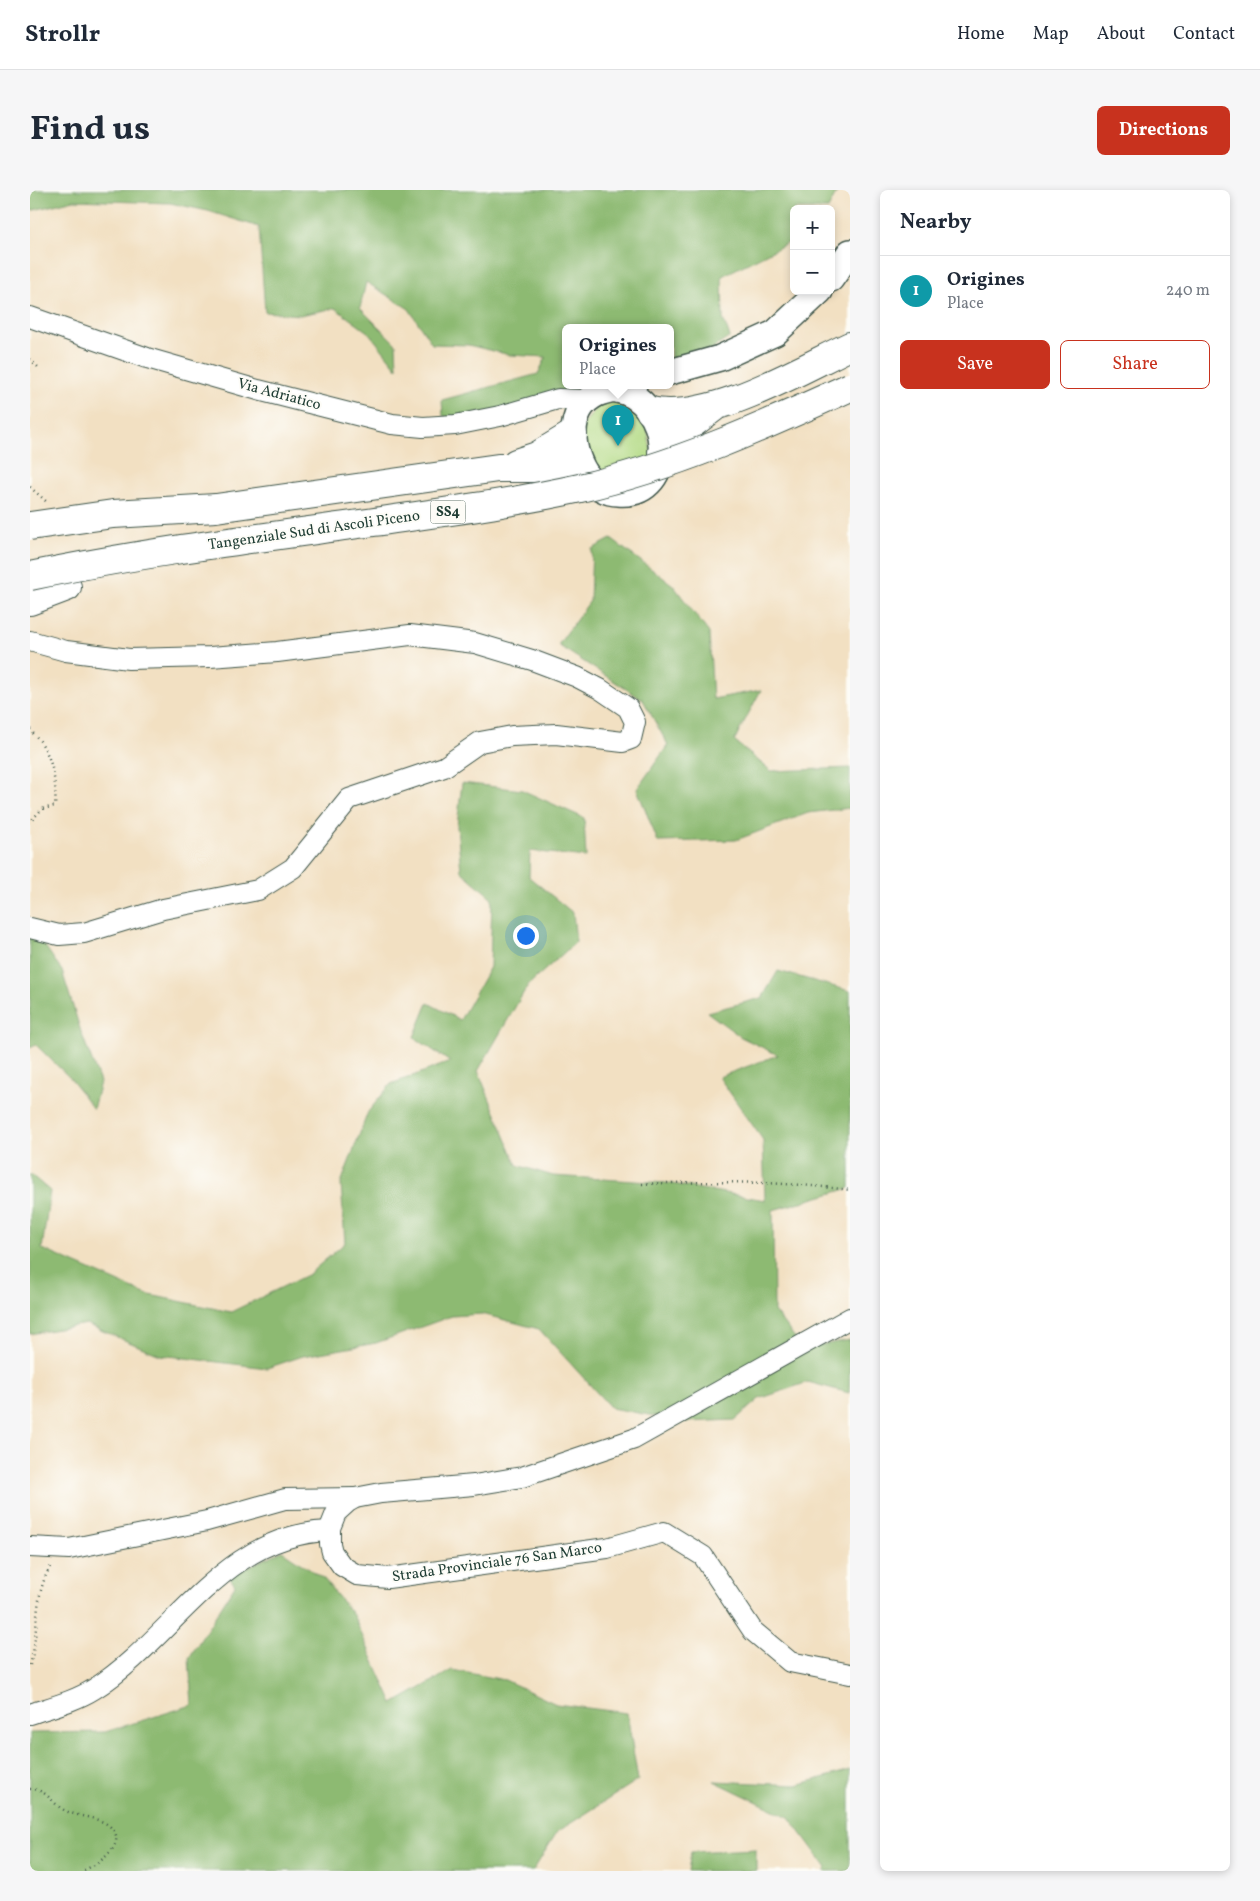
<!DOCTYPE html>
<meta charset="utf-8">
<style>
body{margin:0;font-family:Vollkorn,serif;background:#f6f6f7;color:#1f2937}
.controls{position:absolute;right:15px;top:15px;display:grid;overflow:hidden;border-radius:8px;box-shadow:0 2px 8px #0003}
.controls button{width:45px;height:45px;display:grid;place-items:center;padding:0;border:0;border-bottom:1px solid #e0e1e3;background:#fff;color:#1f2937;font:25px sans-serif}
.you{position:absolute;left:495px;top:745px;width:18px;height:18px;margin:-12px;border:4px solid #fff;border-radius:50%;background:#1a73e8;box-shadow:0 0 0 8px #1a73e833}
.badge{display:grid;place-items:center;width:32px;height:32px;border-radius:50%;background:#c8321e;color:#fff;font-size:16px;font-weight:700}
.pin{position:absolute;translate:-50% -41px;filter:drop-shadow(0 1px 2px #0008)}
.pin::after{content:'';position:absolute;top:26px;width:18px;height:15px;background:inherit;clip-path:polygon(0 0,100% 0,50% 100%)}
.popup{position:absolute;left:532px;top:134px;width:112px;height:65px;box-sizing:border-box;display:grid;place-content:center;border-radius:8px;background:#fff;filter:drop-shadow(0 1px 4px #0005);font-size:16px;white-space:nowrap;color:#747a83}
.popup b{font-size:19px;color:#1f2937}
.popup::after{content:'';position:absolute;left:50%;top:100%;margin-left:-10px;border:10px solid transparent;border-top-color:#fff}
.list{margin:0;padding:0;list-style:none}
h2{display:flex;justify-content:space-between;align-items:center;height:65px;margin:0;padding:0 20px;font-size:21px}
h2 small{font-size:16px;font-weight:400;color:#747a83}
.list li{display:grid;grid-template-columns:32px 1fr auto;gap:15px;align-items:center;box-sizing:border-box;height:70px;padding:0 20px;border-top:1px solid #e0e1e3}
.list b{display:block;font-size:19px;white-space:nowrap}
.list p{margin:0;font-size:16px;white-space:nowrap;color:#747a83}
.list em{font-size:16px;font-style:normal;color:#747a83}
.actions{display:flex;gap:10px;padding:15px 20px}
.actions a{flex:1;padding:11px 0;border:1px solid #c8321e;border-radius:8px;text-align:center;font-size:18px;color:#c8321e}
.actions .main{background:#c8321e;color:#fff}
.map{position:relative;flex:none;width:820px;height:1681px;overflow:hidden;border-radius:8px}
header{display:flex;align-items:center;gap:30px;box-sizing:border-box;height:70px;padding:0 25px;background:#fff;border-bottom:1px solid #e0e1e3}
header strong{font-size:24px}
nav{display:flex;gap:28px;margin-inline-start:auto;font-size:18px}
.intro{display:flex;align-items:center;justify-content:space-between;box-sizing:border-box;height:120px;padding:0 30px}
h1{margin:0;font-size:35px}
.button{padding:12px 22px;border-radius:8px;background:#c8321e;color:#fff;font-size:18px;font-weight:700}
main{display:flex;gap:30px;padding:0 30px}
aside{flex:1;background:#fff;border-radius:8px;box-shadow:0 2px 8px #0003}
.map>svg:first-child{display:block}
.green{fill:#b2da84;stroke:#688c5c}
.forest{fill:#8dba72;stroke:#567c53}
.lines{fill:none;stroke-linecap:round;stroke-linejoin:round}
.minor-casing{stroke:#3f5549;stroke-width:22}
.major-casing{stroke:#3f5549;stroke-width:28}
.highway-casing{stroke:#3f5549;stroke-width:30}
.path{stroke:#3f5549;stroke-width:2.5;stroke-dasharray:1 4;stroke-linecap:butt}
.minor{stroke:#fff;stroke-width:20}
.major{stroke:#fff;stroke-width:25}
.highway{stroke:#fff;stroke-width:28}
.highway-bridge-casing{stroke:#3f5549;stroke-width:30;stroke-linecap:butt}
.highway-bridge{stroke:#fff;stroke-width:28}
.labels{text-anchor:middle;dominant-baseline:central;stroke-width:4;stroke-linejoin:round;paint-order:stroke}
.shield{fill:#fdfcf7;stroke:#62766e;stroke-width:1}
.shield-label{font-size:14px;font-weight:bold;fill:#1f3d34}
.street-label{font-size:15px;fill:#1f3d34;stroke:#fdfcf7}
</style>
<header>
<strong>Strollr</strong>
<nav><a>Home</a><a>Map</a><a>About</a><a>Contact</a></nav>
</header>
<div class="intro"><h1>Find us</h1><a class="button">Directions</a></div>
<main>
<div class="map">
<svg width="820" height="1681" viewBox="0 0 820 1681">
<rect width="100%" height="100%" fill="#fdfcf7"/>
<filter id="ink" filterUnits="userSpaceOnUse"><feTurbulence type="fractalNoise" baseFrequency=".02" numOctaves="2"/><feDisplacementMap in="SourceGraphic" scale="10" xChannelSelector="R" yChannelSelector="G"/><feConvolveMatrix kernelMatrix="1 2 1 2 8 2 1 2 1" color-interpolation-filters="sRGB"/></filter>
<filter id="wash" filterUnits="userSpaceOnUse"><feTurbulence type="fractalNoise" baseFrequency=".0096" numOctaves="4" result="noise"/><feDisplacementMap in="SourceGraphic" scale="20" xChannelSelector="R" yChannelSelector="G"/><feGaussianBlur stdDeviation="1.12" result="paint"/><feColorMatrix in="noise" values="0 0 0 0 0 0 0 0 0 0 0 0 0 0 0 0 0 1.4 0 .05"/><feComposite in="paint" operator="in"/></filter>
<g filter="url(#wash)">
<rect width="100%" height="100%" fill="#f2e0c2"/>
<path class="green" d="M586,210L615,227L623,272L564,283L551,238L570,213Z"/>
<g class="forest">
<path d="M0,0H808L798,19H764V50L692,86L693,129L700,147L682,159L641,175L640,137H536V195H560L442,232L413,226L412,210L508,184L516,167L480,165L438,155L402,154L379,119L336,92L330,118L366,154L367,178L339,143L305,118L270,125L235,122L229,37L178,21L140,13L44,10L0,21Z"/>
<path d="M581,349L643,395L679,443L683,509L731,500L704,551L741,581L820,578V618L778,623L706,650L628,652L607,599L638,555L613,510L528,455L560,411L562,359Z"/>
<path d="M432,593L492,600L554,628L556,667L500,661L499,687L543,723L546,752L498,795L448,881L487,975L523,986L637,993L735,1010L733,950L689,887L748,865L711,847L677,822L732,808L748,781L820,801V998L743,1020L744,1121L773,1158L820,1150L819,1203L778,1192L729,1209L705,1230L657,1232L581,1218L509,1139L452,1124L422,1126L346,1153L273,1166L237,1178L130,1165L56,1134L0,1144V984L20,1001L12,1059L115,1104L201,1122L279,1084L315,1053L311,993L338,922L361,894L420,872L384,847L398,813L430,830L460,777L462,708L431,681L427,636Z"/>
<path d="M0,734L32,781L51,842L70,892L63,919L41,889L6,855L0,858Z"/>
<path d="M252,1361L294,1389L323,1425L363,1514L422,1480L475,1490L526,1514L597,1523L608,1590L527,1642L503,1681H0V1543L75,1542L162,1515L159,1468L205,1395L198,1386Z"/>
<path d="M820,1580V1681H794L797,1678L759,1627L684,1591L767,1595Z"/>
<path d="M726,1659V1681H658L661,1662Z"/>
</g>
</g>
<g filter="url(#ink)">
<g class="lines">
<g class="minor-casing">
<g id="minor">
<path d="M0,127L117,168L228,200L362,234L393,237L425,235L470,226L528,209L559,210"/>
<path d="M0,451L36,461L99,469L180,467L247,462L380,445L445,453L502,470L547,487L570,499L598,518L605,532L601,549L593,552L526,544L482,546L450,552L414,577L319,609L263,678L228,700L133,719L54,743L29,745L0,738"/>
<path d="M820,1128L604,1249L492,1287L444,1295L351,1303L325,1308L318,1312L306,1323L300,1338V1354L302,1362L312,1376L327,1385L358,1388L577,1358L634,1342L673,1366L723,1441L760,1472L820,1484"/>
<path d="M0,1357L39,1359L177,1331L255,1309L325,1308"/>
<path d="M0,1524C21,1517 45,1511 64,1499C144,1448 193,1344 299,1341"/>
</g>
</g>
<g class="major-casing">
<g id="major">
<path d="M801,89L820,62"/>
<path d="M640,182L690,168L745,143L790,101"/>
<path d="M586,200C642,208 650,308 588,303C577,303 566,297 559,288C540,264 535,219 567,204C578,199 592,199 604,195"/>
</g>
</g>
<g class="highway-casing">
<g id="highway">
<path d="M620,221C679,234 767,181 820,156"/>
<path d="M632,263L658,237L683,218"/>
<path d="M486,273L507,266L543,244"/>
<path d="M186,318L468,278H529L559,289"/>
<path d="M0,411L37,397"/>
</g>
</g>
<g class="path">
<path d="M0,169L8,177"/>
<path d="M0,297L18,313"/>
<path d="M0,539C3,544 7,547 10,551C23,570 27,595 25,616L12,619L0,632"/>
<path d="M612,994C683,991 749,991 820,1000"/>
<path d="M0,1475C10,1442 2,1405 22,1374"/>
<path d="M0,1599C17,1599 21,1613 34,1620C47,1627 62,1626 75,1633C104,1650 70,1674 52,1681"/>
</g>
<use href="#minor" class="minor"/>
<use href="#major" class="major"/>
<use href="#highway" class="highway"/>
<g class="highway-bridge-casing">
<g id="highway-bridge">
<path d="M0,336L83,324L186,318"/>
<path d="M0,386C114,362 229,348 344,332C413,322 482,313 550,298C643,277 733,237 820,197"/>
</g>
</g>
<use href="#highway-bridge" class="highway-bridge"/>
</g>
</g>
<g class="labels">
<rect class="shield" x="400.5" y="310.5" width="35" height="23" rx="4"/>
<g class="shield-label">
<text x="418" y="322">SS4</text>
</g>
<g class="street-label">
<text transform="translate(249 205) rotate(15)">Via Adriatico</text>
<text transform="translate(284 341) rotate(-8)">Tangenziale Sud di Ascoli Piceno</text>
<text transform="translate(467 1373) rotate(-8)">Strada Provinciale 76 San Marco</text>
</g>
</g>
</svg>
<div class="controls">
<button>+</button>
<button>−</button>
</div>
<div class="you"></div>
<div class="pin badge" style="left:588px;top:256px;background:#0f9aa8">1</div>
<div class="popup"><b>Origines</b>Place</div>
</div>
<aside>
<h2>Nearby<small></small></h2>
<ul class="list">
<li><span class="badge" style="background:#0f9aa8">1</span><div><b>Origines</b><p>Place</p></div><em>240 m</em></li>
</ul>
<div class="actions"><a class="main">Save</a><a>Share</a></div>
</aside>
</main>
